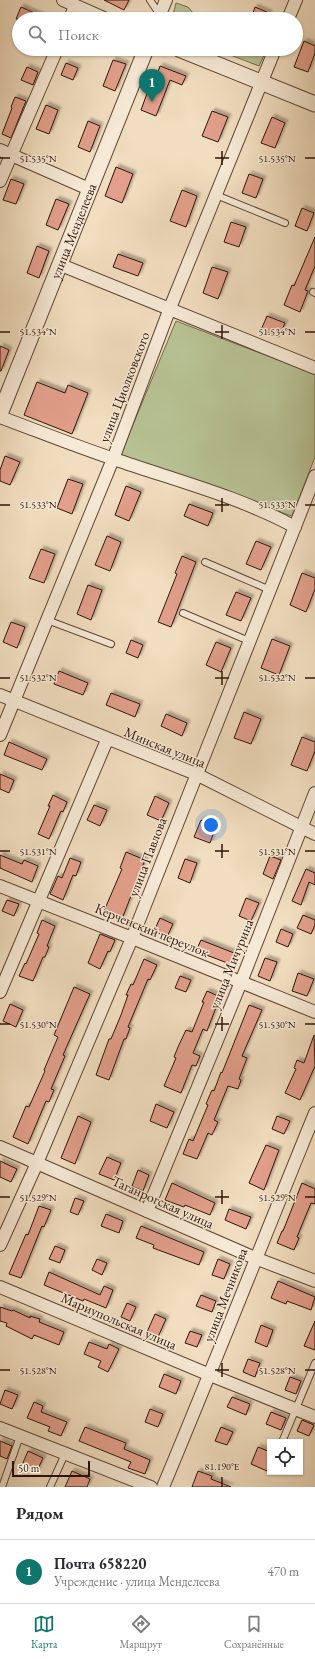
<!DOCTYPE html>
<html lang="ru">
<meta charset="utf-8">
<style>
body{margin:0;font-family:"EB Garamond",serif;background:#f7f7f7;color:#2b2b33}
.controls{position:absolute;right:12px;bottom:12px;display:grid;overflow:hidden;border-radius:0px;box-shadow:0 1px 3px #0004}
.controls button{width:36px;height:36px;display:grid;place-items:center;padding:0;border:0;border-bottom:1px solid #e1e1e2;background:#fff;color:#2b2b33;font:20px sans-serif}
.scale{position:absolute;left:12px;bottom:10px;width:78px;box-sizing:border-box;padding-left:4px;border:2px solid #2f150a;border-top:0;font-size:11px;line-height:14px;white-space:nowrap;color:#2f150a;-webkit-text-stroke:3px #f6e9d5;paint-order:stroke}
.you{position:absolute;left:211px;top:825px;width:14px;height:14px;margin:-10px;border:3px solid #fff;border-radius:50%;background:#1a73e8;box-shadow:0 0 0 6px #1a73e833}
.badge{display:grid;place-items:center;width:26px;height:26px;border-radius:50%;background:#0f766e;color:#fff;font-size:13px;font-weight:700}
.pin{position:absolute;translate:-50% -33px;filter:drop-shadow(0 1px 2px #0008)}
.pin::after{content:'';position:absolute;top:21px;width:14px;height:12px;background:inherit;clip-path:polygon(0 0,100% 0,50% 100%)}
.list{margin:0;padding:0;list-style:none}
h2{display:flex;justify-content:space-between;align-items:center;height:52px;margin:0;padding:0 16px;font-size:17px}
h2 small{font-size:13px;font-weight:400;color:#7c7c81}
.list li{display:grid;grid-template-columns:26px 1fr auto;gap:12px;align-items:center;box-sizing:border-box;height:64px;padding:0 16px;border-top:1px solid #e1e1e2}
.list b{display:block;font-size:15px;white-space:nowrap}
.list p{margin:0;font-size:13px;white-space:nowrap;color:#7c7c81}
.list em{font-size:13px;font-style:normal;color:#7c7c81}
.icon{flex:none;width:22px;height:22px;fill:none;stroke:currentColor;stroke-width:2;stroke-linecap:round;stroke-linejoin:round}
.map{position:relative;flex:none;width:315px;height:1487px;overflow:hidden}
.search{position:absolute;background:#fff;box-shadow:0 1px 3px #0004;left:12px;right:12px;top:12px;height:44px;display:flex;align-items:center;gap:10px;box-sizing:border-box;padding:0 14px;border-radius:22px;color:#7c7c81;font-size:15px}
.sheet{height:116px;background:#fff}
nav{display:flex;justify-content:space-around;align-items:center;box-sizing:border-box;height:56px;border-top:1px solid #e1e1e2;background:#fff;font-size:11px;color:#7c7c81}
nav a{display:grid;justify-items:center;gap:2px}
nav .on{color:#0f766e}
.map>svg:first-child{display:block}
.green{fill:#b7c294;stroke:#736c4f}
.building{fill:#e29f8b;stroke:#2f150a;filter:url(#shadow)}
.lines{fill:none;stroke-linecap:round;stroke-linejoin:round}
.service-casing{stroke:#604737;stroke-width:8}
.minor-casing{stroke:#604737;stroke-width:14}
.tertiary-casing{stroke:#604737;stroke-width:17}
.service{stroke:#f6e9d5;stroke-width:6}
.minor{stroke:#f6e9d5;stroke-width:12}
.tertiary{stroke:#f6e9d5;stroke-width:15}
.ticks{fill:none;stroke:#2f150a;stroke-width:1.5}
.labels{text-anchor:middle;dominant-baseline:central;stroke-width:3;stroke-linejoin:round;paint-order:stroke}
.street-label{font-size:14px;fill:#2f150a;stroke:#f6e9d5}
.ticks-label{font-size:10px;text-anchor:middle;fill:#2f150a;stroke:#f6e9d5;stroke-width:3;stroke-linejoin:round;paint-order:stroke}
</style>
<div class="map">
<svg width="315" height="1487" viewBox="0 0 315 1487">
<defs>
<filter id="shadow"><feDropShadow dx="3" dy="-3" stdDeviation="1" flood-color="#0004"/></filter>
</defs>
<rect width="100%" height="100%" fill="#f1ddbf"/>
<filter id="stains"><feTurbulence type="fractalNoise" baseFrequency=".005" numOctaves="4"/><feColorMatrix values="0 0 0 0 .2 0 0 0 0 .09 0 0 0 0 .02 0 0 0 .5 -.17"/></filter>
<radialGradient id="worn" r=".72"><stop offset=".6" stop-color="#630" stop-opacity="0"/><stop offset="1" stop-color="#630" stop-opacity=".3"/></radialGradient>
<g class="green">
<path d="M176,3L188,7L198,19H172Z"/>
<path d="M215,49H258L265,53L259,66Z"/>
<path d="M176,321L315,374V457L292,516L120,456Z"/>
</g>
<g class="building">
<path d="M104,0H129L124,10Z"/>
<path d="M21,7L48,19H16Z"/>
<path d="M255,7L269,13L267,19H251Z"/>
<path d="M304,41L315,46V53L308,72L294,67Z"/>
<path d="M113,60L126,64L115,91L103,86Z"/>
<path d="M66,63L78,68L73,80L61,75Z"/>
<path d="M160,66L186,76L182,85L170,80L156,116L141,110L149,88L152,89Z"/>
<path d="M27,67L38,72L33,85L21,80Z"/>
<path d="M15,97L26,101L11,138L2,134L12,108L11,107Z"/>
<path d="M46,105L58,110L49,134L36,129Z"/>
<path d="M212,111L228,117L218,142L202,136Z"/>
<path d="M272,117L285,123L275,148L261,143Z"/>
<path d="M88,121L100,126L90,152L78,147Z"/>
<path d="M116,167L133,174L122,203L105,196Z"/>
<path d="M249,174L263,179L256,198L242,193Z"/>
<path d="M11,179L24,184L16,204L3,200Z"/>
<path d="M182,190L197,196L186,227L170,221Z"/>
<path d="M56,199L69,204L58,230L46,225Z"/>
<path d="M302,208L314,213L307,231L295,226Z"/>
<path d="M231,222L246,227L239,247L224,242Z"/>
<path d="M315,237V266L305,290L308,291L300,312L284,305L292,285L294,286Z"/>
<path d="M37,246L49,251L39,278L27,273Z"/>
<path d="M118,254L143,263L138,276L113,267Z"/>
<path d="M212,267L228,272L218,299L203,293Z"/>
<path d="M267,316L285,323L279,337L261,330Z"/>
<path d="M0,346L9,350L1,371H0Z"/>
<path d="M37,382L65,393L68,385L88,393L72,434L24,415Z"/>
<path d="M5,456L20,462L10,485L0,481V470Z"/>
<path d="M68,479L83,484L72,514L57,508Z"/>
<path d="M126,486L141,492L129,521L115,515Z"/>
<path d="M189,504L213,513L208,526L184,516Z"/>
<path d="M107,536L121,542L110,571L95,565Z"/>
<path d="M256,541L271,547L261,570L246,564Z"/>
<path d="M41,549L55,554L44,583L29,578Z"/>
<path d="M182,556L196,562L171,627L158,622L177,574L175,573Z"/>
<path d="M302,573L315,578V589L306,612L290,605Z"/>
<path d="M88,585L102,590L91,620L77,614Z"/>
<path d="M236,592L251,598L241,621L226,615Z"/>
<path d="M11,622L25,627L17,648L3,642Z"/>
<path d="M272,639L290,646L279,675L261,668Z"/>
<path d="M131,640L143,645L138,658L126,653Z"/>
<path d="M216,642L231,648L221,672L206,665Z"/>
<path d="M59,671L88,683L83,695L54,684Z"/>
<path d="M111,693L140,704L135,717L106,705Z"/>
<path d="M244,712L261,719L251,744L234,738Z"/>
<path d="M166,714L187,723L182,736L161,726Z"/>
<path d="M302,737L315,742V751L307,771L291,765Z"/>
<path d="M9,742L47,759L42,770L4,755Z"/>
<path d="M0,774L14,780L9,793L0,789Z"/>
<path d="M53,795L67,802L63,812L61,811L49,839L38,834L50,806H48Z"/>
<path d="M155,796L169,803L161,821L147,815Z"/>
<path d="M94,805L107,810L100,826L87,820Z"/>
<path d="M201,820L216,826L210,843L194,837Z"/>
<path d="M126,852L145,860L122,919L104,911L122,869L120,868Z"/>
<path d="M0,855L22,864L24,860L38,866L32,882L0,868Z"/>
<path d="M270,856L281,860L273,879L263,874Z"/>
<path d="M70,858L81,862L76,876L73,875L63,900L50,894L58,876L62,878Z"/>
<path d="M185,859L197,863L190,883L178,878Z"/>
<path d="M306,869L315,873V885L309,882L301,905L292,901Z"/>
<path d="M246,898L259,903L251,921L239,916Z"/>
<path d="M7,900L19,904L14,916L2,911Z"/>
<path d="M303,915L315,920V925L311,934L297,928Z"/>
<path d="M160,918L173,924L167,937L154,931Z"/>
<path d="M42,920L55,926L47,946L49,947L45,957H43L33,981L19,976L25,963L26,964L39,934L37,933Z"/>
<path d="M281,929L293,934L288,947L276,942Z"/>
<path d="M100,934L115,940L110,952L108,951L100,969L88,963Z"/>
<path d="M201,940L234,953L230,964L196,951Z"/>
<path d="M265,958L277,962L270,981L258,976Z"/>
<path d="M144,959L157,965L150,980L148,979L128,1027L130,1028L126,1039H124L109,1080L96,1075L109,1039H111L121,1015L128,995H126L131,984L133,985Z"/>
<path d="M298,973L314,979L307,996L292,991Z"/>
<path d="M180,976L191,980L186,992L175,988Z"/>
<path d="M74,987L90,994L63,1055L65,1056L51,1089L54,1090L49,1102L46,1101L28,1144L13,1137L26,1106L29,1107L45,1071L44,1070L58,1037L54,1035Z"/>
<path d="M207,991L220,997L207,1031L203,1029L193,1053L200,1056L196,1066L192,1065L181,1093L164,1086L176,1058L174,1057L178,1047L186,1030L192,1032L204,1002H202Z"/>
<path d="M10,1004L23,1010L16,1027L3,1021Z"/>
<path d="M249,1005L262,1010L242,1056L247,1058L239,1079L241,1080L238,1089L228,1086L214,1120L218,1122L212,1135L208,1133L197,1159L183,1154L189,1139L193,1141L208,1105L206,1104L212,1090L214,1091L221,1072L222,1073Z"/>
<path d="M314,1035L315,1066L300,1100L285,1093L296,1069L294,1068L297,1060L304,1063Z"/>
<path d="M156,1104L174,1112L167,1128L150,1121Z"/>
<path d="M78,1116L91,1122L75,1164L61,1158Z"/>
<path d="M277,1116L290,1121L284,1134L272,1129Z"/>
<path d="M266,1145L279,1150L264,1190L249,1183Z"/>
<path d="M107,1157L121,1163L114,1180L99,1174Z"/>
<path d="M0,1161L17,1169L11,1182L0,1177Z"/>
<path d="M138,1170L149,1175L143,1191L132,1186Z"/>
<path d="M172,1183L215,1203L210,1215L185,1205L184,1207L165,1200Z"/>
<path d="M302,1183L315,1189V1204L311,1203L297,1237L299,1238L294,1250L277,1243L282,1231H283Z"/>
<path d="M75,1198L84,1201L78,1215L70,1212Z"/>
<path d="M39,1206L51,1210L44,1227L42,1226L21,1278L9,1274L26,1234L28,1235Z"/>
<path d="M229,1209L251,1217L246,1229L225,1220Z"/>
<path d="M106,1214L123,1221L119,1233L101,1226Z"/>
<path d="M141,1226L204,1252L199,1265L153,1248L154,1245L136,1238Z"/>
<path d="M55,1246L65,1250L60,1263L49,1259Z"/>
<path d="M97,1259L107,1263L102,1275L92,1270Z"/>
<path d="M218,1259L230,1264L224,1279L212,1275Z"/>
<path d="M49,1272L100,1295L104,1286L113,1290L106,1308L84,1299L83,1301L44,1285Z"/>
<path d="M278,1281L315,1297L311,1310L287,1301L286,1304L271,1298Z"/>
<path d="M201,1295L216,1301L212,1312L196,1306Z"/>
<path d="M127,1303L136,1307L130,1321L121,1317Z"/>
<path d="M0,1307L12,1311L13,1310L30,1318V1316L40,1319L39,1322L64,1332L59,1345L34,1335L32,1339L6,1326L7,1323L0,1321Z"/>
<path d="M155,1314L166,1319L158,1337L147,1332Z"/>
<path d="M315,1321V1350L304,1346Z"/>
<path d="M261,1325L273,1330L267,1347L255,1342Z"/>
<path d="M190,1331L202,1335L197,1347L185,1343Z"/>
<path d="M89,1342L107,1349L109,1344L119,1349L108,1372L98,1367L101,1361L84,1354Z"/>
<path d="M248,1359L260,1363L255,1377L243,1372Z"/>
<path d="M164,1374L181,1381L176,1394L159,1387Z"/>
<path d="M290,1377L301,1381L296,1394L285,1390Z"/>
<path d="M5,1390L18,1395L12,1409L0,1404Z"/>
<path d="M232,1397L250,1404L246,1415L227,1407Z"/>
<path d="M34,1402L43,1406L41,1412L67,1422L61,1436L48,1431L50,1427L27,1418Z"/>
<path d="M150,1409L163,1414L158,1427L145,1422Z"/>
<path d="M271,1412L286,1418L281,1430L266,1424Z"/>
<path d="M302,1420L314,1425L309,1436L297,1431Z"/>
<path d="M85,1427L126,1443L124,1449L150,1460L145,1474L128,1468L131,1462L79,1441Z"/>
<path d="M221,1427L233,1432L227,1445L215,1441Z"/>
<path d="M0,1441L12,1446L7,1459L0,1456Z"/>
<path d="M258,1447L270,1452V1463L267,1471L251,1464Z"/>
<path d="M28,1451L43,1458L37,1471L22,1465Z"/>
<path d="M72,1471L90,1479L87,1487H65Z"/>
<path d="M198,1471L212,1476L211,1479L231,1487H192Z"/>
</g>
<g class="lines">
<g class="service-casing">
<g id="service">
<path d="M150,0L160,15"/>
<path d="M216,195L285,223"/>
<path d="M313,292L315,293"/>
<path d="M205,562L270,590"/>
<path d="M183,613L249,641"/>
<path d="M47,620L111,644"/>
<path d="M282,1442L315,1363"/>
<path d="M2,1487L20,1436"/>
<path d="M50,1487L65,1454"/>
</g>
</g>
<g class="minor-casing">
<g id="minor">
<path d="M63,0L106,19"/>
<path d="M70,19L75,6"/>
<path d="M158,19L166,0"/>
<path d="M288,19L296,0"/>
<path d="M0,150L89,189"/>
<path d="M0,181L57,49"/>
<path d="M61,265L315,368"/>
<path d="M0,417C38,431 75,446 114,459C174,480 238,496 295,527"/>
<path d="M0,695L196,774L315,834"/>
<path d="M0,735L113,459L170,308L275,49"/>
<path d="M0,886L132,938L315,1012"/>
<path d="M0,992L107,740"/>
<path d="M0,1147L255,1258L315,1281"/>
<path d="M147,1211L241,982L315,793"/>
<path d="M0,1245L37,1163L132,938L315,476"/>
<path d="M0,1287L210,1375L315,1417"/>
<path d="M0,1428L151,1487"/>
<path d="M163,1487C215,1363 264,1238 315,1113"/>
</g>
</g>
<g class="tertiary-casing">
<g id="tertiary">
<path d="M179,49L315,104"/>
<path id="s1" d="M0,414L146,49"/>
</g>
</g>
<use href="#service" class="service"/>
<use href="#minor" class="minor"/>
<use href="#tertiary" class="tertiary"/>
</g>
<path class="ticks" d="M222,151V165M0,158H10M215,158H229M305,158H315M222,325V339M0,332H10M215,332H229M305,332H315M222,498V512M0,505H10M215,505H229M305,505H315M222,671V685M0,678H10M215,678H229M305,678H315M222,844V858M0,851H10M215,851H229M305,851H315M222,1017V1031M0,1024H10M215,1024H229M305,1024H315M222,1190V1204M0,1197H10M215,1197H229M305,1197H315M222,1363V1377M0,1370H10M215,1370H229M305,1370H315M222,1477V1487"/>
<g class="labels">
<g class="street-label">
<text stroke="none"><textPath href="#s1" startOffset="197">улица Менделеева</textPath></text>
<text transform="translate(124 387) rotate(-69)">улица Циолковского</text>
<text transform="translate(165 747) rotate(22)">Минская улица</text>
<text transform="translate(147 857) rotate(-69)">улица Павлова</text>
<text transform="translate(152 930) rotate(22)">Керченский переулок</text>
<text transform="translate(231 964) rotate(-68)">улица Мичурина</text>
<text transform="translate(163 1202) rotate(24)">Таганрогская улица</text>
<text transform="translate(225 1295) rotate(-69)">улица Мечникова</text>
<text transform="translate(119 1321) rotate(23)">Мариупольская улица</text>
</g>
</g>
<g class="ticks-label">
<text x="38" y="162">51.535°N</text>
<text x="277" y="162">51.535°N</text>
<text x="38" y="335">51.534°N</text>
<text x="277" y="335">51.534°N</text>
<text x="38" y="508">51.533°N</text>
<text x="277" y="508">51.533°N</text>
<text x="38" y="681">51.532°N</text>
<text x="277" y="681">51.532°N</text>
<text x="38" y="855">51.531°N</text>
<text x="277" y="855">51.531°N</text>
<text x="38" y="1028">51.530°N</text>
<text x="277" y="1028">51.530°N</text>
<text x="38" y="1201">51.529°N</text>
<text x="277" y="1201">51.529°N</text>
<text x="38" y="1374">51.528°N</text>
<text x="277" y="1374">51.528°N</text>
<text x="222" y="1470">81.190°E</text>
</g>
<rect width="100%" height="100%" filter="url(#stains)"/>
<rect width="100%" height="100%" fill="url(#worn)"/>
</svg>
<div class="controls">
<button><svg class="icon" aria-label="locate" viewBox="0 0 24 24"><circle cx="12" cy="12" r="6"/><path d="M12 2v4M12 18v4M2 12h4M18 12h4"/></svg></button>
</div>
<div class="scale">50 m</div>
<div class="you"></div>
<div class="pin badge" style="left:152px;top:102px">1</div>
<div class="search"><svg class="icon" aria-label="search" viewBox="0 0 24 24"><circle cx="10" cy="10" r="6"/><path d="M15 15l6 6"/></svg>Поиск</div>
</div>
<section class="sheet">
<h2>Рядом<small></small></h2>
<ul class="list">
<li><span class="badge">1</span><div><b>Почта 658220</b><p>Учреждение · улица Менделеева</p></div><em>470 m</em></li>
</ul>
</section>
<nav>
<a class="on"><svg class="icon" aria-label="map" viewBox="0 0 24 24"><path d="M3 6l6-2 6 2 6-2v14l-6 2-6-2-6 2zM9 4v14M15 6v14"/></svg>Карта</a>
<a><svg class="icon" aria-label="directions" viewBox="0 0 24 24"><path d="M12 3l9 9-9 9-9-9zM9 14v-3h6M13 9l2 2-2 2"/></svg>Маршрут</a>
<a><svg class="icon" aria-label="saved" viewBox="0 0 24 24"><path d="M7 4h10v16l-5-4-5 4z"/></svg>Сохранённые</a>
</nav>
